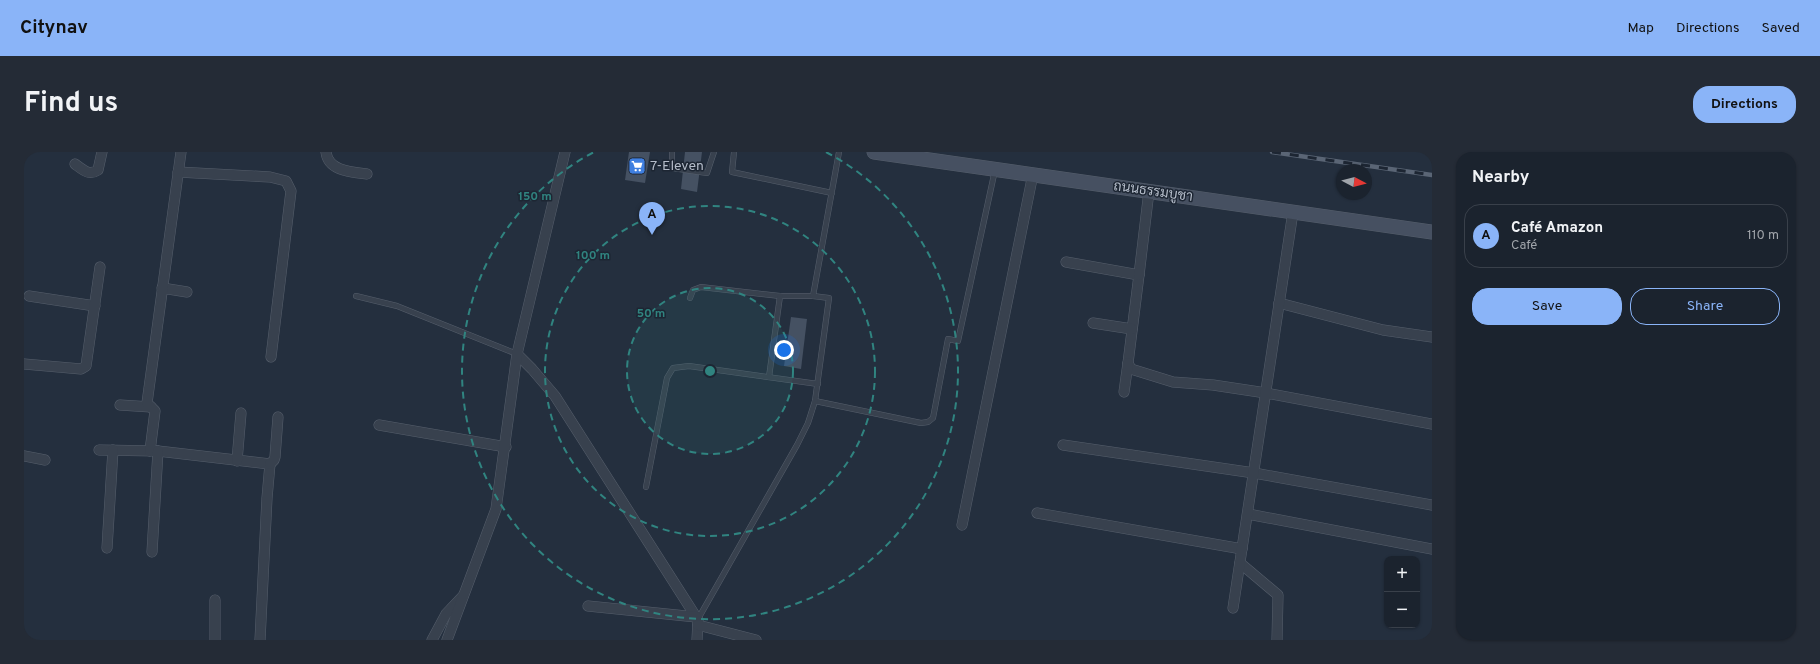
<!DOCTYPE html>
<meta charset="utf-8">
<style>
body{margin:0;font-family:Overpass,Sarabun,sans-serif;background:#242b36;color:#f1f3f6}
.controls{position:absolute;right:12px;bottom:12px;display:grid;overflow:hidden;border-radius:8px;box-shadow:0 1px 3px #0004}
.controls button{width:36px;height:36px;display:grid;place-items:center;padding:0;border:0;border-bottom:1px solid #39404a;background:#1b232e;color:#f1f3f6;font:20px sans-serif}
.compass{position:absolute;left:1312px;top:12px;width:36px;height:36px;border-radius:50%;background:#1b232e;box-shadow:0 1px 3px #0004;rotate:97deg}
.you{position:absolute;left:760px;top:198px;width:14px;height:14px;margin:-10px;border:3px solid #fff;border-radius:50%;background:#1a73e8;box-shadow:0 0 0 6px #1a73e833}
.badge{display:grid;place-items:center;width:26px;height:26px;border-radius:50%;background:#8ab4f8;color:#111;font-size:13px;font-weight:700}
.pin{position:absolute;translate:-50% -33px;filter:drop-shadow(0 1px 2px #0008)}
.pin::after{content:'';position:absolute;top:21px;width:14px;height:12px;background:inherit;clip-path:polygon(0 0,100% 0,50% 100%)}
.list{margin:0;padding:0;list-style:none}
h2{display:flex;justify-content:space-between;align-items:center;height:52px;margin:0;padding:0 16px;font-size:17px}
h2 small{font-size:13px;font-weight:400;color:#a0a4aa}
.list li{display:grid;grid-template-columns:26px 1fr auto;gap:12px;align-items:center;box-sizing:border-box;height:64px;margin:0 8px 8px;padding:0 8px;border:1px solid #39404a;border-radius:16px}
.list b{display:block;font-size:15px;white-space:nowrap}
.list p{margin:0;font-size:13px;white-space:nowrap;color:#a0a4aa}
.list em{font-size:13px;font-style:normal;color:#a0a4aa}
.actions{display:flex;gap:8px;padding:12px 16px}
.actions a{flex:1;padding:9px 0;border:1px solid #8ab4f8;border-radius:16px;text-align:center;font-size:14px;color:#8ab4f8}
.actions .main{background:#8ab4f8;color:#111}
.map{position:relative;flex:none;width:1408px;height:488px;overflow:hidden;border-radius:16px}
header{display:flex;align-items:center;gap:24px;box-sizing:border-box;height:56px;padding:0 20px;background:#8ab4f8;color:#111}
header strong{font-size:19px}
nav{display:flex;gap:22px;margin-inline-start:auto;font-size:14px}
.intro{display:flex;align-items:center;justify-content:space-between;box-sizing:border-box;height:96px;padding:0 24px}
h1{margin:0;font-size:28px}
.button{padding:10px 18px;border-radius:16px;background:#8ab4f8;color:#111;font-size:14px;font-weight:700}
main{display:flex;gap:24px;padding:0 24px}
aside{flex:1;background:#1b232e;border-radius:16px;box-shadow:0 1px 3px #0004}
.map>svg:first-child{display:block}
.building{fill:#455162}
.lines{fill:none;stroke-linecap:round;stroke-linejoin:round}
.lane-casing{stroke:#565f6c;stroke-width:6}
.street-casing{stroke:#565f6c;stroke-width:11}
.secondary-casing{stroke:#565f6c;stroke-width:15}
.lane{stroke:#38414e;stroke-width:5}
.street{stroke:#38414e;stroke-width:10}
.secondary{stroke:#465061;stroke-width:14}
.rail-casing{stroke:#5a6575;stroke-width:4.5}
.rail{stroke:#1d2633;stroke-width:3;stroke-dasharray:9;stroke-linecap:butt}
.ring{fill:none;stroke:#308480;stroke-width:2;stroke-dasharray:7 5}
.labels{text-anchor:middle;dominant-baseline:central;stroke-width:3;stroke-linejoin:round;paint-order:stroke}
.poi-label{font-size:14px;fill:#b4bcc9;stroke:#1d2633;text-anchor:start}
.street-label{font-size:14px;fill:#b4bcc9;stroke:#1d2633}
.centre{fill:#308480;stroke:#1d2633;stroke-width:2}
.ring-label{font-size:12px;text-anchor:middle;font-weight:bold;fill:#308480;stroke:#1d2633;stroke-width:3;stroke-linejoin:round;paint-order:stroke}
</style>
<header>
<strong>Citynav</strong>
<nav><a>Map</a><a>Directions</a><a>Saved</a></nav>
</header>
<div class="intro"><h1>Find us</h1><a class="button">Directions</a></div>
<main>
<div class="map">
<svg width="1408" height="488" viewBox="0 0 1408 488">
<rect width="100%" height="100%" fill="#242f3e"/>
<g class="building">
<path d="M605,0H626L621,31L601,28Z"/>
<path d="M661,0H678L673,40L657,37Z"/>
<path d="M767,165L783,167L777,217L760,214Z"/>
</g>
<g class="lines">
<g class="lane-casing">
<g id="lane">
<path d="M648,0V16L683,21L690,0"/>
<path d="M710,0L708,20L808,41"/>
<path d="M332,144L373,154L493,202"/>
<path d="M666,146L669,138L677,135L756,144H789"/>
<path d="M745,225L756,144"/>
<path d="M791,249L897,271L904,270L909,266L924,187L934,189L971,18"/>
<path d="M622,335L643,226L649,216L665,214L794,232"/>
<path d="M674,467L773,293L784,271L791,249L805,146L789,144L815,0"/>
</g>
</g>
<g class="street-casing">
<g id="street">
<path d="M302,0C304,19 327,20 343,22"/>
<path d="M51,12C59,18 65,24 74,18L78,0"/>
<path d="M154,20L246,25L262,29L267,39L247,205"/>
<path d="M1042,110L1115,123L1104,211L1107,217L1149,230L1189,233L1242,241L1408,272"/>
<path d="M1115,123L1125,39"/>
<path d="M138,136L163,140"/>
<path d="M5,144L71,154"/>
<path d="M1255,151L1359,178L1408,185"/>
<path d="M1069,171L1108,177"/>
<path d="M493,202L508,217L531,244L674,468L673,488"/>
<path d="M0,212L57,217L62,214L76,115"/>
<path d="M1100,240L1104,211"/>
<path d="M96,253L127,255"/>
<path d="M355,273L482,295"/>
<path d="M1039,293L1230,321L1408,353"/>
<path d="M75,298L134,299L246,312L243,346L236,488"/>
<path d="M126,299L131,259L123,251L157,0"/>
<path d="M0,304L21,308"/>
<path d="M213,309L217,261"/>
<path d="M246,312L250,308L251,305L254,265"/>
<path d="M1013,361L1218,397"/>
<path d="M1224,362L1408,397"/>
<path d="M938,373L1009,22"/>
<path d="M83,396L89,298"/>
<path d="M128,400L134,299"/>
<path d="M1216,411L1254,443L1253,488"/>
<path d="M564,454L672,465"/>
<path d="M1209,456L1269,60"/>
<path d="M674,473L732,488"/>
<path d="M191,488V448"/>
<path d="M408,488L422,462L439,444"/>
<path d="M423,488L472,357L493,202L541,0"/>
</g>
</g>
<g class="secondary-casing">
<path id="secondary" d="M850,0L1408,80"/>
</g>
<use href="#lane" class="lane"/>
<use href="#street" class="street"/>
<use href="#secondary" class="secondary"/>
<g class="rail-casing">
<path id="rail" d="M1248,0L1408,23"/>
</g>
<use href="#rail" class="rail"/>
</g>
<circle cx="686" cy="219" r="83" fill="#308480" fill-opacity=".12"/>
<g class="ring">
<circle cx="686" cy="219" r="83"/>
<circle cx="686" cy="219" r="165"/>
<path d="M802 0A248 248 0 1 1 570 0"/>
</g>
<defs>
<g id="supermarket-square" transform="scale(0.9)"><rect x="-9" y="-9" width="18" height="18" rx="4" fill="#3f7fe0" stroke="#1d2633"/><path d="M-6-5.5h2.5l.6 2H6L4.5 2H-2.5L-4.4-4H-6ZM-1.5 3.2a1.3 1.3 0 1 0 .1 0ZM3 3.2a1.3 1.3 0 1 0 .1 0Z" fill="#fff"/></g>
</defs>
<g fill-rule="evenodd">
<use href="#supermarket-square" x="613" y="14"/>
</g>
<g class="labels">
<g class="poi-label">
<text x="626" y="14">7-Eleven</text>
</g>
<g class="street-label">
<text transform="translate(1129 40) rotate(8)">ถนนธรรมบูชา</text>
</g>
</g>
<circle cx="686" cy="219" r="6" class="centre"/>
<g class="ring-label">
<text x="511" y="48">150 m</text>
<text x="569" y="107">100 m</text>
<text x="627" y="165">50 m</text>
</g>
</svg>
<div class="controls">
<button>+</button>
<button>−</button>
</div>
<svg class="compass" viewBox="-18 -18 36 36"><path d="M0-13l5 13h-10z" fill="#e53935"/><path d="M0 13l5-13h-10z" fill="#a0a4aa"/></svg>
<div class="you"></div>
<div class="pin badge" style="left:628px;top:83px">A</div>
</div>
<aside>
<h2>Nearby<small></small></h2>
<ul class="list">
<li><span class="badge">A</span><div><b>Café Amazon</b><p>Café</p></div><em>110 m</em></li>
</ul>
<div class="actions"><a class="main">Save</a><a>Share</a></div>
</aside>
</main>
